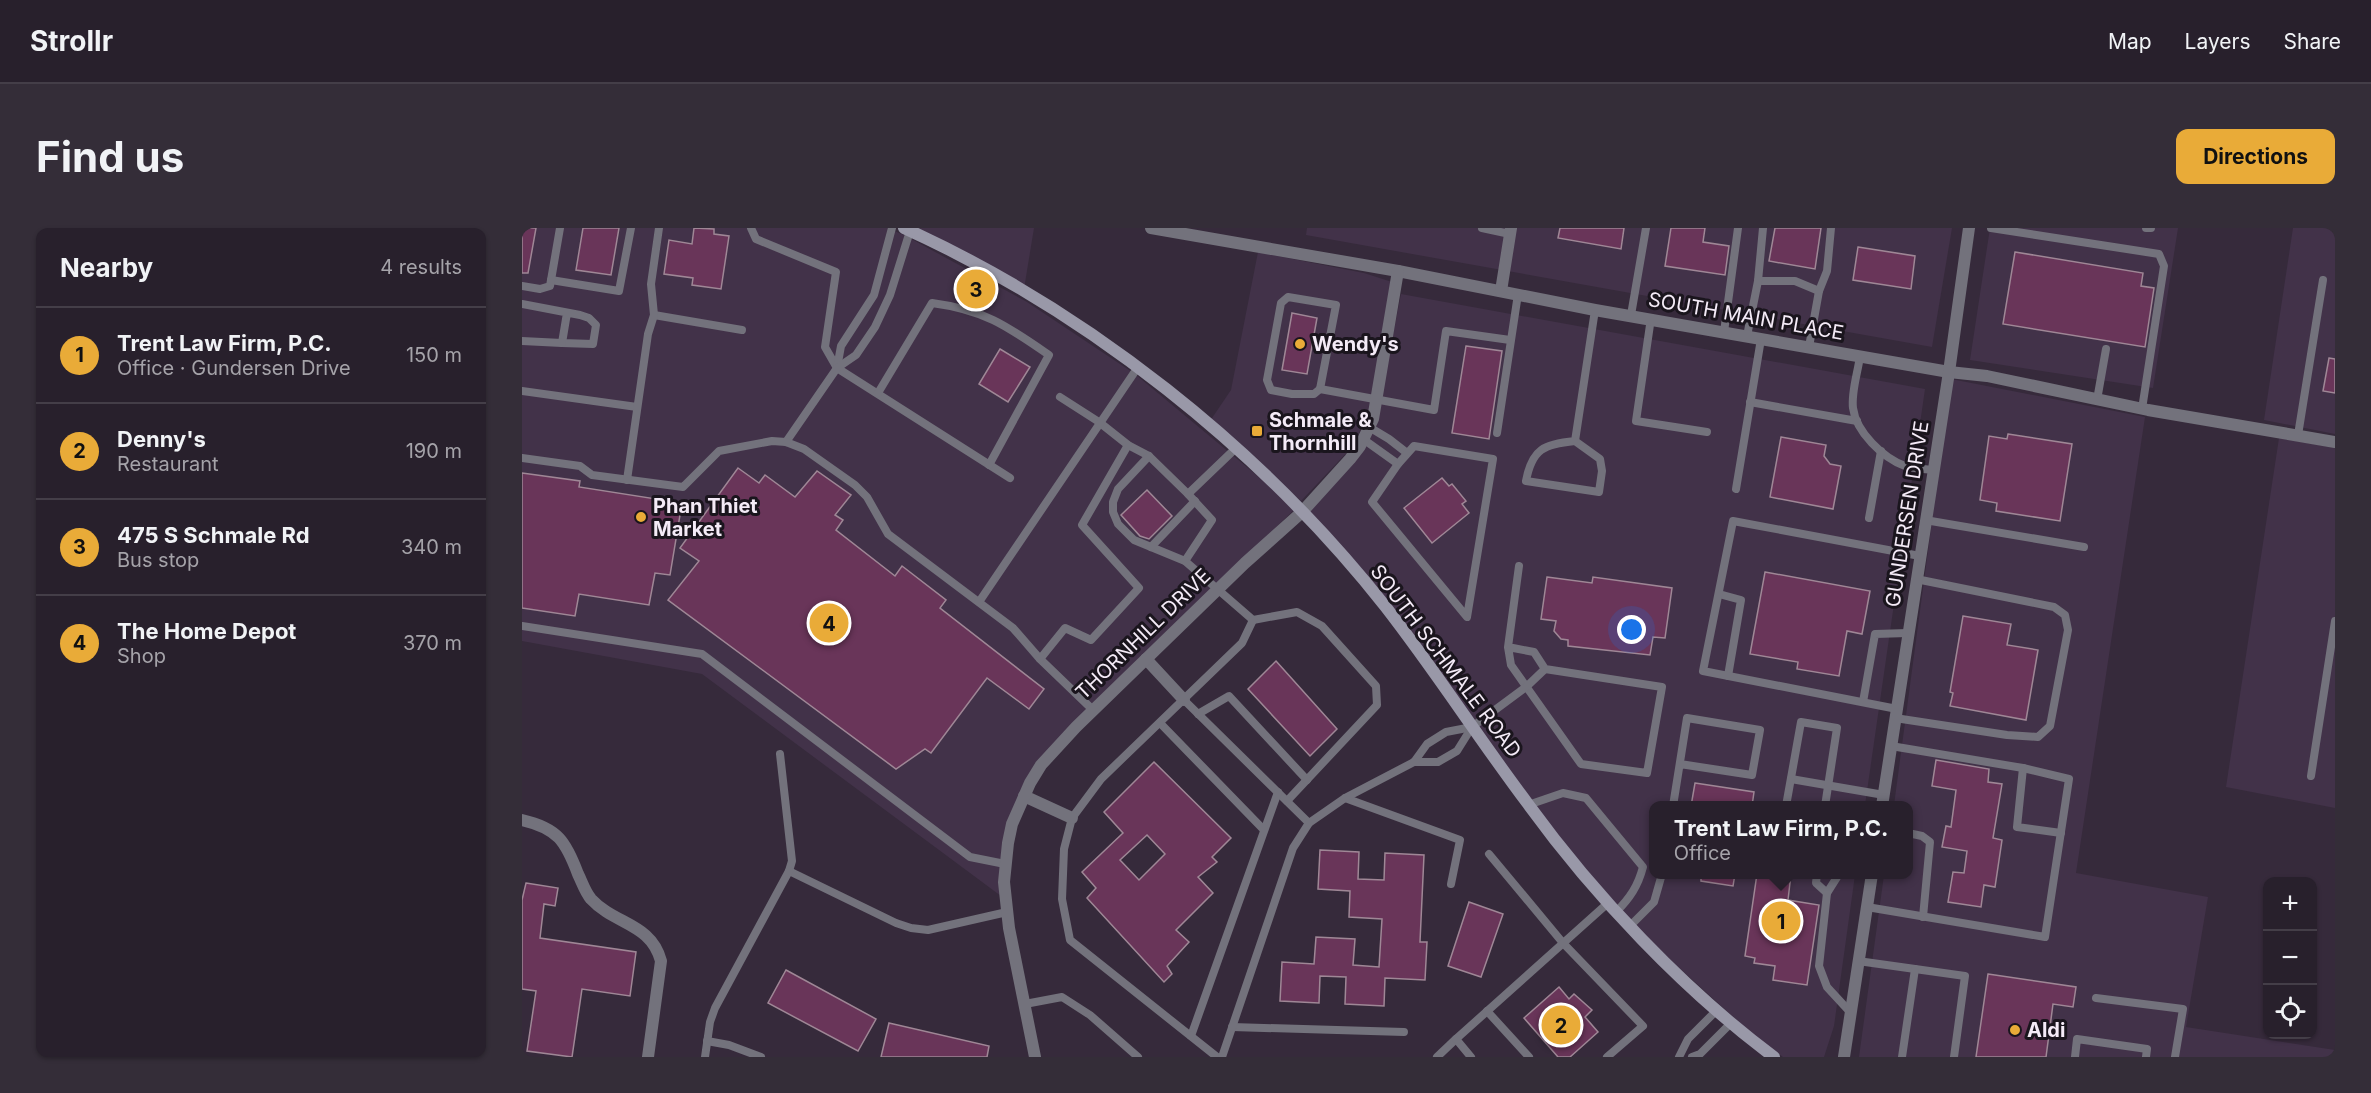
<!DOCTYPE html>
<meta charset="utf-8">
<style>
body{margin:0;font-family:Inter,sans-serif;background:#342d38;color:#f1f3f6}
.controls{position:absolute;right:18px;bottom:18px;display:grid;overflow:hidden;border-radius:12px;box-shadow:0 2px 4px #0004}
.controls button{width:54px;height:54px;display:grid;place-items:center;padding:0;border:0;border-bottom:2px solid #443e48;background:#28202c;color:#f1f3f6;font:30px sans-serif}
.you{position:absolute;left:1110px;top:402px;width:21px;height:21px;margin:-15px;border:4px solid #fff;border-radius:50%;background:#1a73e8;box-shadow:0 0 0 9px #1a73e833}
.badge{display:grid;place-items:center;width:39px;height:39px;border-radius:50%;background:#e9ab38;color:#111;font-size:20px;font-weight:700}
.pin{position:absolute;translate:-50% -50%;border:3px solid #fff;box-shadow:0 2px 6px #0006}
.popup{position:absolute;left:1127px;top:573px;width:264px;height:78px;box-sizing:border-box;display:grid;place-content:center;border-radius:12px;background:#28202c;filter:drop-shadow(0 2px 4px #0005);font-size:20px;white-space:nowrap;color:#a5a3a9}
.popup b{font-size:22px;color:#f1f3f6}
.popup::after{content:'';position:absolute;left:50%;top:100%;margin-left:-12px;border:12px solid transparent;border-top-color:#28202c}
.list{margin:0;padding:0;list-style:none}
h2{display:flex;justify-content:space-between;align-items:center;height:78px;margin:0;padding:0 24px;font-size:26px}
h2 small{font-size:20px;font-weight:400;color:#a5a3a9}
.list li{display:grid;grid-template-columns:39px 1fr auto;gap:18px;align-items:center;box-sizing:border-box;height:96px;padding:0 24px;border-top:2px solid #443e48}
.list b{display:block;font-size:22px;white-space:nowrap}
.list p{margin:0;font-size:20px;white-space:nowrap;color:#a5a3a9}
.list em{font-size:20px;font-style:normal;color:#a5a3a9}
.icon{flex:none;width:33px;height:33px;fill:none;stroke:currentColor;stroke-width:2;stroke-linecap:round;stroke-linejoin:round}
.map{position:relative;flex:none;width:1813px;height:829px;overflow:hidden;border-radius:12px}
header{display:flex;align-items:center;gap:36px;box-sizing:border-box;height:84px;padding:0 30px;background:#28202c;border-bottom:2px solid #443e48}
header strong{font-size:28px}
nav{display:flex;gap:33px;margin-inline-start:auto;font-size:21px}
.intro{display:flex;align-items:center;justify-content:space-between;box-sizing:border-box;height:144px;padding:0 36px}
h1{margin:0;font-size:42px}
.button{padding:15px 27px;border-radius:12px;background:#e9ab38;color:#111;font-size:21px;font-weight:700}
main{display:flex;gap:36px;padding:0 36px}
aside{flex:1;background:#28202c;border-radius:12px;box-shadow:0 2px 4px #0004}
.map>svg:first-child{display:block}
.built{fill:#423249}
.building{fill:#693559;stroke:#9f8796;stroke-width:1.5;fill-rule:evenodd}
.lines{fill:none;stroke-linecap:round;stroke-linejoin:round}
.service{stroke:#73727c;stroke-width:8}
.minor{stroke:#73727c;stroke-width:12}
.secondary{stroke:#9998a8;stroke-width:12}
.poi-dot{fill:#e9ab38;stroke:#1a151d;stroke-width:2}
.labels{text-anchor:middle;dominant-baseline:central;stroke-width:6;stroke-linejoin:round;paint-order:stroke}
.street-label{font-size:20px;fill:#f4ebf7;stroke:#1a151d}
.poi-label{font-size:20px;font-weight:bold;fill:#f4ebf7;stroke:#1a151d;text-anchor:start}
</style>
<header>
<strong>Strollr</strong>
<nav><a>Map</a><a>Layers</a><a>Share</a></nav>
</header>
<div class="intro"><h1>Find us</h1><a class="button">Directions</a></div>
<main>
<aside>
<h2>Nearby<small>4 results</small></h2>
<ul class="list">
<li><span class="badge">1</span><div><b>Trent Law Firm, P.C.</b><p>Office · Gundersen Drive</p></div><em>150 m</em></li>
<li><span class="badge">2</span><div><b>Denny's</b><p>Restaurant</p></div><em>190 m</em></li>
<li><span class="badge">3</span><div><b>475 S Schmale Rd</b><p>Bus stop</p></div><em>340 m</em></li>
<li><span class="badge">4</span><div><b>The Home Depot</b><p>Shop</p></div><em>370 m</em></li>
</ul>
</aside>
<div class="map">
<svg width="1813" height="829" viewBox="0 0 1813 829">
<rect width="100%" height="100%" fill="#362a3b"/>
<g class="built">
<path d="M0,0H365L382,7L505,74L613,146L774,280L570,476L499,564L479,668L180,446L0,413Z"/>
<path d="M393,0H512L502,61Z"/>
<path d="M785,0H1430L1410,119L784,7Z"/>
<path d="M1468,0H1656L1631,160L1448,132Z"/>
<path d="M1771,0H1813V206L1742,192Z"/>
<path d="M736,24L842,45L870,54L850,176L831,218L779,273L688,193L709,162Z"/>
<path d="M879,66L1403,161L1343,577L1132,578V646L1333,647L1312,798L1302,829H1261L1231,807L1088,677L785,280L812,253L857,179Z"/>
<path d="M1429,151L1623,189L1554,645L1686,669L1664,799L1813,822V829H1337L1362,647L1386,646V578L1372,577Z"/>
<path d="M1757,210L1813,220V580L1704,559Z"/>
</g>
<g class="building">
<path d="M0,0H14L6,45H0Z"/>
<path d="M61,0H97L89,47L54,42Z"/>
<path d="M172,0L192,1V6L207,8L199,61L170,57L171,50L142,46L147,12L170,16Z"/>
<path d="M1038,0H1102L1099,21L1036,10Z"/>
<path d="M1149,0H1183L1181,14L1207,18L1203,47L1143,38Z"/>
<path d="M1253,0H1299L1293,41L1247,33Z"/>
<path d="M1336,19L1393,28L1389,61L1331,52Z"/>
<path d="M1493,24L1621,45L1619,58L1632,60L1623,119L1481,96Z"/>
<path d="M770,85L795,90L785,146L760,142Z"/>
<path d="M944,118L980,123L967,211L930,205Z"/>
<path d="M478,121L508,139L486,174L457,156Z"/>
<path d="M1807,130L1813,131V165L1801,163Z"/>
<path d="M1486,206L1550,216L1538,293L1474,283L1475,275L1458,272L1467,208L1485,211Z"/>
<path d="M1259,209L1304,217L1302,228L1308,236L1319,238L1311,281L1248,269Z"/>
<path d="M216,240L237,255L243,247L273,269L295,243L329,267L313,287L321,292L314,302L373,348L380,338L424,372L418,380L522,461L507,481L465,450L409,525L403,521L374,541L146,372L177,333L158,320Z"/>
<path d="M0,245L58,253L57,259L160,275L148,347L133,345L127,377L57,366L53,388L0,380Z"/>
<path d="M920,250L927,258L930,256L944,273L940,276L947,285L910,315L882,280Z"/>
<path d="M625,262L650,288L627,311L618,308L599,287Z"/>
<path d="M1243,344L1348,363L1340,406L1325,403L1317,448L1275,441L1276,434L1228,426Z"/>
<path d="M1025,349L1070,355L1071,349L1150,360L1143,410L1131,409L1128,427L1046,418V412L1039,411L1032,403L1034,393L1019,391Z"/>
<path d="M1441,388L1489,396L1485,417L1516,422L1504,492L1428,478L1431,465L1428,464Z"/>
<path d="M754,433L815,501L788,528L726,461Z"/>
<path d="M1414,532L1467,541L1466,554L1480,556L1471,610L1480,612L1473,659L1462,657L1459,679L1426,674L1431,644L1442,645L1445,623L1420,619L1424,598L1429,599L1434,562L1410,558Z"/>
<path d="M632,534L709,610L690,629L695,634L676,649L691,665L654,702L667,714L645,738L650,746L642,754L565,670L574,660L560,644L601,605L582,584ZM625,607L643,626L617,652L598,632Z"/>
<path d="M1173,555L1232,564L1230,578H1169Z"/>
<path d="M798,622L837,624L836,651L862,652L863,625L902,627L898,714H905L903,752L863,750L862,778L823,776L824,749L798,748L797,775L758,773L760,734L792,736L794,709L833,711L831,737L857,739L860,691L827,689L828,663L796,661Z"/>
<path d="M1179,646H1213L1211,658L1179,653Z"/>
<path d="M1235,646H1269L1266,672L1297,677L1285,757L1251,752L1253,738L1232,735L1233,730L1223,728Z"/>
<path d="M4,655L36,660L33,678L22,676L18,710L114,724L108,768L60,761L50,829L5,823L14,763L0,761V672Z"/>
<path d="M947,674L981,686L959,749L926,738Z"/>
<path d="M264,742L354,791L336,823L246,775Z"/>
<path d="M1466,746L1554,759L1551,779L1531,776L1524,829H1454Z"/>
<path d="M1037,759L1047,771L1052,766L1070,782L1063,789L1076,804L1048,829H1036L1002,790Z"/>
<path d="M367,795L467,818L465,829H359Z"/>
</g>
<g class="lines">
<g class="service">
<path d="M229,0L234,11L314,44L303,119L315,140L488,250"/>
<path d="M960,0L988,6"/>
<path d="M1469,0L1637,26L1642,38L1620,181"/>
<path d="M1624,0H1629"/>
<path d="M29,52L97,63L109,0"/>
<path d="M1236,53H1273L1297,63"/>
<path d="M0,58L18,61L28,58L38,0"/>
<path d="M766,69L814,77L798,161L792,166H770L749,162L745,152L759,75Z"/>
<path d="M0,76L58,87L67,90L74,97L71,116L40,115L45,85"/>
<path d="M132,87L220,102"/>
<path d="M1109,87L1124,0"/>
<path d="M1129,90L1114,193L1185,204"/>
<path d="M1202,104L1216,0"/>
<path d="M1225,108L1236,53L1241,0"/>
<path d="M0,113L40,115"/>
<path d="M1287,119L1297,63L1305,43L1309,0"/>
<path d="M1338,128C1336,144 1329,164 1331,180C1334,204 1361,230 1383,238C1392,241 1403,241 1411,242"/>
<path d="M315,140L319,118L352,67L370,0"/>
<path d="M798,161L912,182L924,103L988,112"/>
<path d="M0,163L115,179"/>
<path d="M356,165L410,75C463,82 485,98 527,127L467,237"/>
<path d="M538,169L577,194L606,217L627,228L666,266L690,292L663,333"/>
<path d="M1575,172L1584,121"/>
<path d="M1228,174L1335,193"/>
<path d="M847,199L867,211L885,225"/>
<path d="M975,205L996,66"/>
<path d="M1776,207L1801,52"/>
<path d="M841,211L876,236"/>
<path d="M1053,213C1022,216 1010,221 1004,253L1077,264L1080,243L1078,231L1053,213L1073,82"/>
<path d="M264,214L315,140L334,127L353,99L368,67L388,3"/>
<path d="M892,218L971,231L945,389L850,274L876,236Z"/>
<path d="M627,228L596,261L591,274V284L596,296L612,312L663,333L731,392L775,384L800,398L854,458L855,477L765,573"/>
<path d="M0,230L58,238L70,247L161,259L197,223L250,213L264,214L282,221L333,257L345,269L366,306L491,400L518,431L571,482"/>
<path d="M105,252L126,106L132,87L129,56L137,0"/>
<path d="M1214,261L1239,111"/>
<path d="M666,266L714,220"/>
<path d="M1347,290L1359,223"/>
<path d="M1403,292L1562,319"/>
<path d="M629,319L673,273"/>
<path d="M1197,366L1219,372L1206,448"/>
<path d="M457,374L616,139"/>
<path d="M0,398L180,426L448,629L483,636"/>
<path d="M986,419L1012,424L1023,441L1140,459L1125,545L1059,536L989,437L986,419L997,338"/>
<path d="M518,431L543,400L569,412L617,360L560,297L606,217"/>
<path d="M662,472L787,595"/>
<path d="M1341,474L1353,406L1386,405"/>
<path d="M1375,481L1181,443L1211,293L1398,328"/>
<path d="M676,486L707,468L785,552"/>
<path d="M1373,490L1485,507L1516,509L1528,498L1546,402L1543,387L1532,379L1394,351"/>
<path d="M638,495L742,602"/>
<path d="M258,526L270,633L267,643L374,695L389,700L406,702L485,684"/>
<path d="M892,534H916L935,523L950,499L1004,459L1023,441"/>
<path d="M1501,540L1495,599L1539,605"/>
<path d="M1789,548L1813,393"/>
<path d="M1269,551L1362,567"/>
<path d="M823,570L938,612L929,656"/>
<path d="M1006,577L1041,565L1064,570L1121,639C1116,658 1108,670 1094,684"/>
<path d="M1151,578L1165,490L1238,502L1230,547L1158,536"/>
<path d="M1264,578L1279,494L1315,500L1303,578"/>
<path d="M1386,605L1400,608L1408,614L1401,689"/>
<path d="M967,626L1041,715L1121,798L1085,829"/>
<path d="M1295,646L1294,655L1305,665"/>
<path d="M1317,646L1305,665L1297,738L1305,759L1329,785"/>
<path d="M1345,679L1523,709L1547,551L1501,540L1369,518"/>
<path d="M1108,698L1132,674L1140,646"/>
<path d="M1336,733L1443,748L1432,829"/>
<path d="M1574,770L1661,781L1653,829"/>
<path d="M503,776L540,769L568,787L616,829"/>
<path d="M965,783L1007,829"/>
<path d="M710,799L882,804"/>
<path d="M669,808L756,564"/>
<path d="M185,813L207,817L239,829"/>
<path d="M183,829L188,794L193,780L267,643"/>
<path d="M695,829L548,712L540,671L542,621L550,590L579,551L720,415L731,392"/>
<path d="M700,829L771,620L787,595L823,570L892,534L905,516L924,504L950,499"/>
<path d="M915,829L934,811"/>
<path d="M949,829L934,811L1086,675"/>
<path d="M1157,829L1166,811L1195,782"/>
<path d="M1170,829L1178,826L1209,795"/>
<path d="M1380,829L1393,741"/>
<path d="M1553,829L1555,811L1625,821L1624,829"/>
</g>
<g class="minor">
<path d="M629,0L876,43L1073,82L1427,144L1465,148L1626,182L1813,214"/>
<path d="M979,63L989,0"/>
<path d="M624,431L662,472"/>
<path d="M502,568L550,590"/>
<path d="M1360,578L1427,144L1447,0"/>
<path d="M0,592C36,600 44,614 56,646C60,654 63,664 69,671C93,697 129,695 139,733L126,829"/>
<path d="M513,829L487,700L482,654L486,615L490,596L508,555L519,537L554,499L723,335L780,284L828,231L838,218L851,191L876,43"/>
<path d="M1322,829L1350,646"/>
</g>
<path class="secondary" d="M382,0C565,83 739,221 863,378C913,442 957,511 1006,576C1072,667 1162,762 1252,829"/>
</g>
<g class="poi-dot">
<circle cx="778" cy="116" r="6"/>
<rect x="729" y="197" width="12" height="12" rx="3"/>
<circle cx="119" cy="289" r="6"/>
<circle cx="1493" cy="802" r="6"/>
</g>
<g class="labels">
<g class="street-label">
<text transform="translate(1224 88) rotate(10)">SOUTH MAIN PLACE</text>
<text transform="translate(1385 286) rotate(-81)">GUNDERSEN DRIVE</text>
<text transform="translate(621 406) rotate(-44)">THORNHILL DRIVE</text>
<text transform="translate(924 433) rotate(53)">SOUTH SCHMALE ROAD</text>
</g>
<g class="poi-label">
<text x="790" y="116">Wendy's</text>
<text x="747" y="192">Schmale &amp;<tspan x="747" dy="23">Thornhill</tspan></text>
<text x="131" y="278">Phan Thiet<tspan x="131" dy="23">Market</tspan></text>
<text x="1505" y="802">Aldi</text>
</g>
</g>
</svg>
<div class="controls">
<button>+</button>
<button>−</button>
<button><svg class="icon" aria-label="locate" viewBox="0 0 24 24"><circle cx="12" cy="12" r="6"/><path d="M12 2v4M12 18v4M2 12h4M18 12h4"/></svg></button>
</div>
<div class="you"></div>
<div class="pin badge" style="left:1259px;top:693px">1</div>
<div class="popup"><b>Trent Law Firm, P.C.</b>Office</div>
<div class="pin badge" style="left:1039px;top:797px">2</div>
<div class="pin badge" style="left:454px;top:61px">3</div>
<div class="pin badge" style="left:307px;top:395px">4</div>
</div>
</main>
